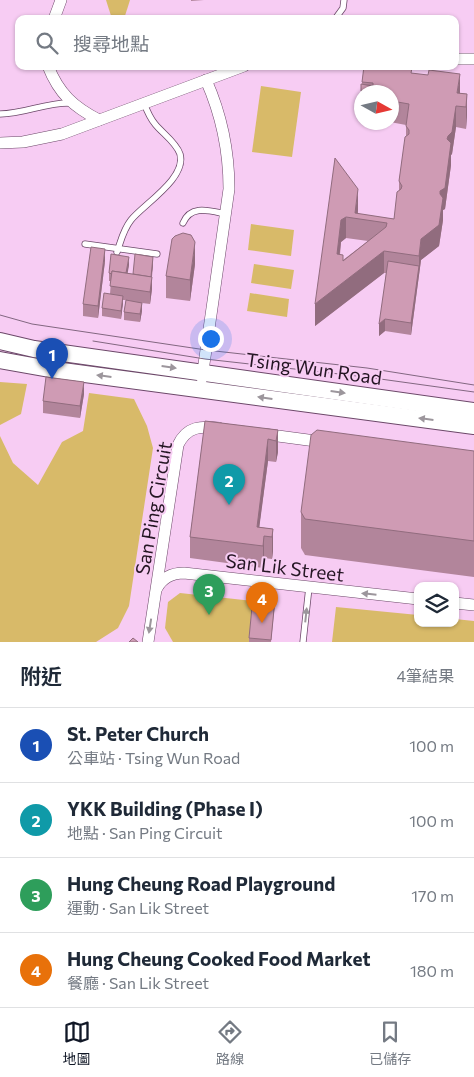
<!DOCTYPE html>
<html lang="zh-TW">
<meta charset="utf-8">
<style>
body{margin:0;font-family:Commissioner,"Noto Sans TC",sans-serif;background:#f2f2f3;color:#1f2937}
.controls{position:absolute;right:15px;bottom:15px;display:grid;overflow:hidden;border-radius:10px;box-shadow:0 1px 4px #0004}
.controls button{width:45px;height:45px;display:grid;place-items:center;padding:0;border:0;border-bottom:1px solid #e0e1e3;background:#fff;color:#1f2937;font:25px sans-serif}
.compass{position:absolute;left:354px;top:85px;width:45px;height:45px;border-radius:50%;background:#fff;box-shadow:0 1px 4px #0004;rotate:98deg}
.you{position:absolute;left:210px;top:338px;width:18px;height:18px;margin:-12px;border:4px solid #fff;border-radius:50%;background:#1a73e8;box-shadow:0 0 0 8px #1a73e833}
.badge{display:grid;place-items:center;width:32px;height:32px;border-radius:50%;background:#111827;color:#fff;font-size:16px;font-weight:700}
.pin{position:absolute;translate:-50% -41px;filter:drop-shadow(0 1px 2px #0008)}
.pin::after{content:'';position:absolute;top:26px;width:18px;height:15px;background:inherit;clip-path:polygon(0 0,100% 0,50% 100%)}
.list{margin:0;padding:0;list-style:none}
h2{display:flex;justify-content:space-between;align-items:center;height:65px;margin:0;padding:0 20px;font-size:21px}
h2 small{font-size:16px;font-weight:400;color:#747a83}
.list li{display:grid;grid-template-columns:32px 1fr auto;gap:15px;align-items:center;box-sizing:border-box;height:75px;padding:0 20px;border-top:1px solid #e0e1e3}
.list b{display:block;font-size:19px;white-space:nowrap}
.list p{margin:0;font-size:16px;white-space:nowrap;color:#747a83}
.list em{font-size:16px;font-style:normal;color:#747a83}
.icon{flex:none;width:28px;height:28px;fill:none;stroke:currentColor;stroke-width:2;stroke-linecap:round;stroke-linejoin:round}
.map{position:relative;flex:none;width:474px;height:642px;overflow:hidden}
.search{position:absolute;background:#fff;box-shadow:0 1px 4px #0004;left:15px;right:15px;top:15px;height:55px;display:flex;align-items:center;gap:12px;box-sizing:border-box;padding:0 18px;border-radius:10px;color:#747a83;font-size:19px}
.sheet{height:365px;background:#fff}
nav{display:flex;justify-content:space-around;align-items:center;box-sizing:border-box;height:70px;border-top:1px solid #e0e1e3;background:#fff;font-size:14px;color:#747a83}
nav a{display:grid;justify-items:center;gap:2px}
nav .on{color:#111827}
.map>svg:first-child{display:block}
.green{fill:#d8ba69}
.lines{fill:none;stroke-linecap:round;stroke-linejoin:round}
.service-casing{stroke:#6c4869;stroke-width:7}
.minor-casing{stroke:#6c4869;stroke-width:12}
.secondary-casing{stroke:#6c4869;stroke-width:18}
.service{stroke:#fff;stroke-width:5.5}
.minor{stroke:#fff;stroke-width:11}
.secondary{stroke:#fff;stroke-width:16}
.tram{stroke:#826780;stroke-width:1}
.wall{fill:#b2859b;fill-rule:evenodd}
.shaded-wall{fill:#916c7e}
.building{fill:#cf9bb4;stroke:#916c7e;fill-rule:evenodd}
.oneway{fill:#9c969c}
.labels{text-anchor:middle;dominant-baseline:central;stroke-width:4;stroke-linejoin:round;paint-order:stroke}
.street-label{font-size:19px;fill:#241523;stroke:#f7ccf3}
</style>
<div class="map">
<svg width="474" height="642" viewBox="0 0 474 642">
<rect width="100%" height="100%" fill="#f7ccf3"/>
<g class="green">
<path d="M106,0H130L124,19H112Z"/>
<path d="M261,86L301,92L292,157L252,152Z"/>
<path d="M251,224L294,230L291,256L248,250Z"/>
<path d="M254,264L294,270L291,289L251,283Z"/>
<path d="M250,293L289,299L287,317L247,311Z"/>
<path d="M0,382L27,384L21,414L0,425Z"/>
<path d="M89,393L134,399L147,426L153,448L129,606L118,628L96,642H0V436L13,463L38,485L62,442L83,431Z"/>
<path d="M180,593L253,601L249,642H173L165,628L168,602Z"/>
<path d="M336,607L418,615V623H455V619L474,621V642H332Z"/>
</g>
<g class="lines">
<g class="service-casing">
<g id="service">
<path d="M335,19L343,8L344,0"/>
<path d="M0,114C25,114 46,102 71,103"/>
<path d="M183,223C191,204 210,211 226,214"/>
<path d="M85,244L157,254"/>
<path d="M117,252C121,241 123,230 131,220C144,204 187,178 180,154C176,142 162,133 155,124C150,118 147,111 144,103"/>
<path d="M303,642L309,587"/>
</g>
</g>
<g class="minor-casing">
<g id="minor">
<path d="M54,19L61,0"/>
<path d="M455,59H474"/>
<path d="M48,66C59,94 74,107 99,120"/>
<path d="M0,143L23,142L62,134L244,66"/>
<path d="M202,378L229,189C229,151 222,116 206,80"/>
<path d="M263,434L323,442"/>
<path d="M157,588C163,577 172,573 184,573L418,599"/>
<path d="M455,603L474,605"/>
<path d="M148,642L178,445C187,426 201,426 219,428"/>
</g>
</g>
<g class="secondary-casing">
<g id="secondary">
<path d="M0,341L34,349L474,411"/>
<path d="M0,360L55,370L474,426"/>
</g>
</g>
<use href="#service" class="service"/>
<use href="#minor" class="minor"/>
<use href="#secondary" class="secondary"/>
<g class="tram">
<path d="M0,315L32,324L206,350L367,368L474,385"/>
<path d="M93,341L205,359L366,377L474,392"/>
</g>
</g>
<g class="wall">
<path d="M191,0H204L191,1Z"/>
<path d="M364,66L412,73L460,93L467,94V115L466,129L456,127L452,154L451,155V165L445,209L443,210V220L439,246L421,260L411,335L385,331L379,336L386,273H384L315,326L335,158L358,210V214L394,219L399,191V181L406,136V125L390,122H392V92H362V113H361V91ZM346,238L368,241L343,260L340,255L341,242Z"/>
<path d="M105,261L98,318L83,316V304Z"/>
<path d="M195,264L190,301L166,298V276Z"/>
<path d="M129,265L127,273L133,274L153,265L152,277V289L150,304L142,303V311L140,322L124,320V312L126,300H123L121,319L102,316V308L110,294L111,281H109V273Z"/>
<path d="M84,394L80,418L43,413V401Z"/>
<path d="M205,421L278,430V452L276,462L268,461L259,527L273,529V551L272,559L264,558L263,568L190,558V537Z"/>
<path d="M474,451V577L305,555L301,548V512Z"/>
<path d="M275,603L271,642H249V638Z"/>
</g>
<g class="shaded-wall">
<path d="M460,74V96L457,93Z"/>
<path d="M467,94V115L466,129V107Z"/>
<path d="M456,106V127L452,154L451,155V165L445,209L443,210V220L439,246L421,260L411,335V323L419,266V256L421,239L440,194L447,139Z"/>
<path d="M358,189V210L357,218L355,213Z"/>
<path d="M346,217V238L341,242L337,276V254L341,220Z"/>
<path d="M195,242V264L190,301V280Z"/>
<path d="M105,249V261L98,318V306Z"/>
<path d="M384,251V273L315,326V304Z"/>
<path d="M129,257V265L126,283V275Z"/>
<path d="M153,257V265L150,288V280Z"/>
<path d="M152,277V289L150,304V292Z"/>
<path d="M123,296V304L121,319V311Z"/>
<path d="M142,303V311L140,322V314Z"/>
<path d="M385,319V331L379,336V324Z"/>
<path d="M84,382V394L80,418V406Z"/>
<path d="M278,430V452L276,462V441Z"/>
<path d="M268,439V461L257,545V527Z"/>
<path d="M273,529V551L272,559V537Z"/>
<path d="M264,536V558L263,568V546Z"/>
</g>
<g class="building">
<path d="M364,66H402L412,68L411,73L428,75L429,70L460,74L457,93L467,94L466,107L456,106L452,132L448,136L447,139L451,143L445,188L440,191V194L443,198L439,225L421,239L419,256L384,251L315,304L335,158L358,189L355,213L394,219L397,192L401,189L402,186L399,181L405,137L409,134V130L406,126L409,104L392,101V92H368L361,91V84L373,86V83L362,82ZM346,217L387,223L386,227L343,261V255L337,254L341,220Z"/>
<path d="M183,233L191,235L195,242L190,280L166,276L172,239L175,236Z"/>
<path d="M91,247L105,249L98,306L83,304Z"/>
<path d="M111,254L129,257L126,273L112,271V274L109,273Z"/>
<path d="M135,254L153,257L151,277L133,274Z"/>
<path d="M388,261L419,266L411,323L385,319L379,324Z"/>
<path d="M112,271L152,277L150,292L110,286Z"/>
<path d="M104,293L123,296L121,311L102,308Z"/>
<path d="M126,300L142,303L140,314L124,312Z"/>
<path d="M46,377L84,382L80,406L43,401Z"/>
<path d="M205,421L278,430L276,441L268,439L257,527L273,529L272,537L264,536L263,546L190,537Z"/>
<path d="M317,430L474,451V541L305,519L301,512L311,435Z"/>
<path d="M253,597L275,599L271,640L249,638Z"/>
<path d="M133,638L138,642H129Z"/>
</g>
<defs><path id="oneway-solid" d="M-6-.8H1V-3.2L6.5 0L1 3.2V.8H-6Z" transform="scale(1.25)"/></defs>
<g class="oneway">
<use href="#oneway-solid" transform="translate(169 367) rotate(8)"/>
<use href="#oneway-solid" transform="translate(104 376) rotate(-173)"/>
<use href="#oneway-solid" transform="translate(338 392) rotate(8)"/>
<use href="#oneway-solid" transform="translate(265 398) rotate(-172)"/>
<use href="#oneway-solid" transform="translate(426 419) rotate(-173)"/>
<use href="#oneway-solid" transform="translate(369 594) rotate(-174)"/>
<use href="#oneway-solid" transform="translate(306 615) rotate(-84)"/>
<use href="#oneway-solid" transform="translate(150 626) rotate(99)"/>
</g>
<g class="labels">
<g class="street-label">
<text transform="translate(314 368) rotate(8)">Tsing Wun Road</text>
<text transform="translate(153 508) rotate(-80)">San Ping Circuit</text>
<text transform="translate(285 567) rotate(7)">San Lik Street</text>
</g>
</g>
</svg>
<div class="controls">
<button><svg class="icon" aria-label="layers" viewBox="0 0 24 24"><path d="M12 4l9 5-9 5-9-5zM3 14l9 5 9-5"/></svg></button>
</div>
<svg class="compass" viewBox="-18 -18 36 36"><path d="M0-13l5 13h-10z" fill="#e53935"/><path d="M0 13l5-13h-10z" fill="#747a83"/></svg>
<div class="you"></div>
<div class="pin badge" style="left:52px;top:379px;background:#1a4fb4">1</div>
<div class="pin badge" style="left:229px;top:505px;background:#0f9aa8">2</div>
<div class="pin badge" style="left:209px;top:615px;background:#2e9e5b">3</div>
<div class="pin badge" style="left:262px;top:623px;background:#e8710a">4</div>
<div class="search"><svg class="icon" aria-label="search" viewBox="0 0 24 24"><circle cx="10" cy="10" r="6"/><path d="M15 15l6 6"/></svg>搜尋地點</div>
</div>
<section class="sheet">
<h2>附近<small>4筆結果</small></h2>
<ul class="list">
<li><span class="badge" style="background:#1a4fb4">1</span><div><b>St. Peter Church</b><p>公車站 · Tsing Wun Road</p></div><em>100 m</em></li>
<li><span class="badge" style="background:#0f9aa8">2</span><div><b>YKK Building (Phase I)</b><p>地點 · San Ping Circuit</p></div><em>100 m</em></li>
<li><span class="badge" style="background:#2e9e5b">3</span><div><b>Hung Cheung Road Playground</b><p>運動 · San Lik Street</p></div><em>170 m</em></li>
<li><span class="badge" style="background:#e8710a">4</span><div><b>Hung Cheung Cooked Food Market</b><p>餐廳 · San Lik Street</p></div><em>180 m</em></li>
</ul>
</section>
<nav>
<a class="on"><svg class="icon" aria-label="map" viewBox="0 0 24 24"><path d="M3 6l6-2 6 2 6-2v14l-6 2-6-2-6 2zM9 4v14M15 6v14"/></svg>地圖</a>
<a><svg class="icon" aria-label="directions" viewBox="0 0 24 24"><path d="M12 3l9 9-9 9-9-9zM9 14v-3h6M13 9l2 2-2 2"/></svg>路線</a>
<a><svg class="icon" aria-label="saved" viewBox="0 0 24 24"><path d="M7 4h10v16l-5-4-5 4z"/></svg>已儲存</a>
</nav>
